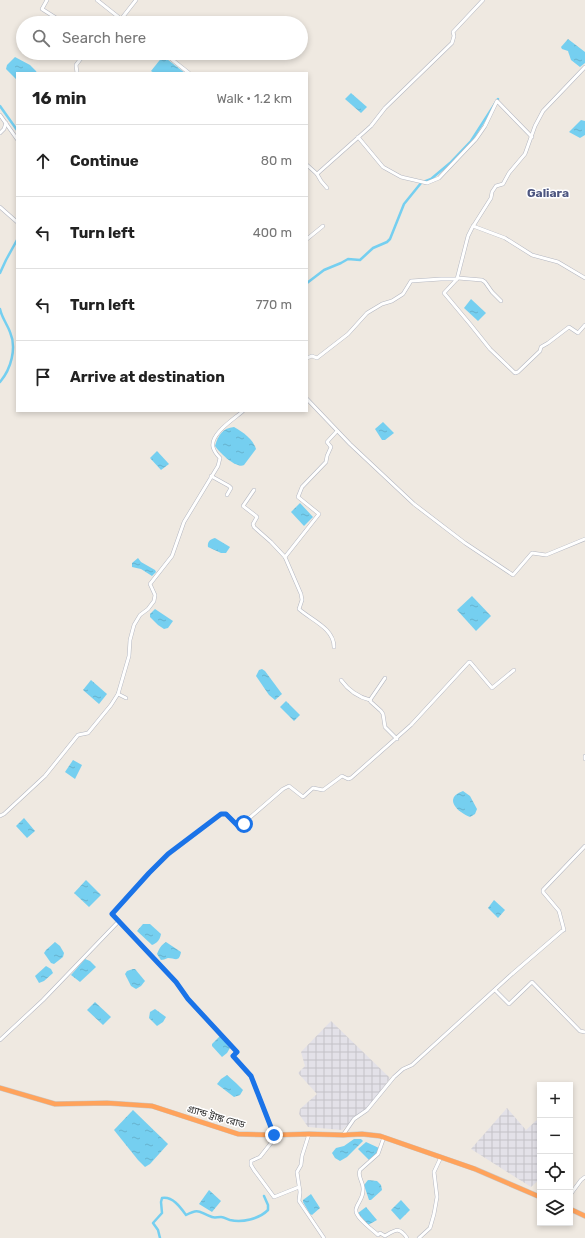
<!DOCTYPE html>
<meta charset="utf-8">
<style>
body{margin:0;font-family:Rubik,"Noto Sans Bengali",sans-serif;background:#f2f2f2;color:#222}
.controls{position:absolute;right:12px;bottom:12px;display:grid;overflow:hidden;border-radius:0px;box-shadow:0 2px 6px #0003}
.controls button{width:36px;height:36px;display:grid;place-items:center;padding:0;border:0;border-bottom:1px solid #e0e0e0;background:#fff;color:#222;font:20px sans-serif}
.stop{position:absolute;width:12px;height:12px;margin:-9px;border:3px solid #1a73e8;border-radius:50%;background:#fff}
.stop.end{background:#1a73e8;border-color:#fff;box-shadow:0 1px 4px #0008}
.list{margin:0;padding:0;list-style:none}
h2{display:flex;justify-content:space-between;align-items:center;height:52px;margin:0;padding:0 16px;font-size:17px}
h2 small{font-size:13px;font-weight:400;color:#767676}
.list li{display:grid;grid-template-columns:26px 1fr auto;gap:12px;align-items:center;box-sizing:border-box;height:72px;padding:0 16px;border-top:1px solid #e0e0e0}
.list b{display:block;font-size:15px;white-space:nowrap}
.list em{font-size:13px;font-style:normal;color:#767676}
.icon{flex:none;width:22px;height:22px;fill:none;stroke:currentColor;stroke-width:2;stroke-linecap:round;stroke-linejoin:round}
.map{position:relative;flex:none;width:585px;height:1238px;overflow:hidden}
.search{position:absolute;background:#fff;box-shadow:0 2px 6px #0003;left:16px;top:16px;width:292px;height:44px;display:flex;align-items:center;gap:10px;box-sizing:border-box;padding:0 14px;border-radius:22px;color:#767676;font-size:15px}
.panel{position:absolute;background:#fff;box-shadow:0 2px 6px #0003;left:16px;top:72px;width:292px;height:340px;border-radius:0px}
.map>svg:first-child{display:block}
.industrial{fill:url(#industrial-grid)}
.water{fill:url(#water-ripples)}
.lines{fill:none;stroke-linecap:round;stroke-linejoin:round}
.canal{stroke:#75cff0;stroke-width:2.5}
.minor-casing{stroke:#b4b7c1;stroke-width:4}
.highway-casing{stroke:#c9c9c9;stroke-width:5.5}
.minor{stroke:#fff;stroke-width:3}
.highway{stroke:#ffa35c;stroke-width:4.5}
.route{stroke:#1a73e8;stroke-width:5}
.labels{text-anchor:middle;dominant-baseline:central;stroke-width:3;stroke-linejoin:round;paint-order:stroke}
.street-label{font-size:10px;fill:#2e2e2e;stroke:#fff}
.quarter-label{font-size:12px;font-weight:bold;fill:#4d5680;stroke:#fff}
</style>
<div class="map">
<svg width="585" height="1238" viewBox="0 0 585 1238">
<defs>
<pattern id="industrial-grid" width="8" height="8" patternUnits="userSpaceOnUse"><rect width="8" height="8" fill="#e3e1e8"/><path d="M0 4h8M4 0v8" fill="none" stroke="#c3c1c7"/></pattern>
<pattern id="water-ripples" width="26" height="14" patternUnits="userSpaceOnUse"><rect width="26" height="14" fill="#75cff0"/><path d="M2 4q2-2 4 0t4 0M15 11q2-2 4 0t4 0" fill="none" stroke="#66b2ce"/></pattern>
</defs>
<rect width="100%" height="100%" fill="#efe9e1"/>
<g class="industrial">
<path d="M331,1021L390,1078L372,1103L342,1130L308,1127L299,1114L300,1109L317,1094L298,1073L305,1066L301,1052Z"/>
<path d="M507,1108L526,1130L540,1117V1179L531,1187L471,1149Z"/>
</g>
<g class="water">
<path d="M568,39L585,52V63L580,67L571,60L568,51L562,49L561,47Z"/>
<path d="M163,56L185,73H154L151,71Z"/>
<path d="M15,57L30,65L36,71L37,73H17V80L6,69L7,65Z"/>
<path d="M351,93L367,107L361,113L345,99Z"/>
<path d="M581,120L585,121V135L580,138L569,132Z"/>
<path d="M471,299L486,313L478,321L464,308Z"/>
<path d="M383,422L394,433L385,440H382L375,429Z"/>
<path d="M234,427C243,432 253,439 256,449L244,465C236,469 220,453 215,446C218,435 223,428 234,427Z"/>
<path d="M157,451L169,464L161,470L150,458Z"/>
<path d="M300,503L313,517L304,526L291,512Z"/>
<path d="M215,538L230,547L226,553H221L208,547C207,542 210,539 215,538Z"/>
<path d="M138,558L141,562L155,570L156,572L152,576L141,569L132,567V563Z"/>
<path d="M472,596L491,616L476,631L457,610Z"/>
<path d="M155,609L173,621L168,628L164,629L158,625L150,617V614Z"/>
<path d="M262,669L265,671L282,694L275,700L269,695L256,676L259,670Z"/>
<path d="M91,680L107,694L99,704L83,690Z"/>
<path d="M286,701L300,715L294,721L280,707Z"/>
<path d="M73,760L82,765L75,779L65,772Z"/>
<path d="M463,791L470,796L477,809L475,814L470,817C457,812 443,798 463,791Z"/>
<path d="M24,818L35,831L27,838L16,826Z"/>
<path d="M86,880L101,895L89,907L74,893Z"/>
<path d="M494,900L505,910L498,918L488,908Z"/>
<path d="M143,924H150L161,934C160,940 157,943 152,945L137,931Z"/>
<path d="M55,942L60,946L64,953L63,957L54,964L51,963L44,953L46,950Z"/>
<path d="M166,942L181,952C179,963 175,958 168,958C165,959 163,960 161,960L157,954C159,949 161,945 166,942Z"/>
<path d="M85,959L90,961L96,967L80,982L71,975Z"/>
<path d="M46,966L51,969L53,973L44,981L39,983L35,976Z"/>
<path d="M133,969H135L145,981L141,986L136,989L131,986L125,974L127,971Z"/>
<path d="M95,1002L111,1017L103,1025L87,1010Z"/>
<path d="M155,1009L166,1017L163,1022L157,1026L149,1018L150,1012Z"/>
<path d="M220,1036L230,1048L227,1053L222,1057L212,1046V1044Z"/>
<path d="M227,1075L236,1083L243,1090L240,1095L234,1097L217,1084L221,1079Z"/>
<path d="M133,1110L168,1144L150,1164L145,1167L138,1160L114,1130Z"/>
<path d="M354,1139H361L363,1141L347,1157L340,1161L335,1158L332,1153L336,1148L344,1146Z"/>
<path d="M366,1142L379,1148L378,1153L370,1161L358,1149Z"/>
<path d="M368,1180L377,1181L381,1185L382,1190L371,1200H369L364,1185Z"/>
<path d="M209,1190L221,1201L212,1212L199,1204Z"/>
<path d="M311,1194L320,1208L312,1215L310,1214L303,1202V1200Z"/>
<path d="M401,1200L410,1210L400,1220L391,1210Z"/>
<path d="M366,1207L377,1220L368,1225L358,1213Z"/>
</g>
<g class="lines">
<g class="canal">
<path d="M0,106L17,130"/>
<path d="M0,273L6,260L17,240"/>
<path d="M307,283L324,270L341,263L348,259L360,260L373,248L387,242L390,239L404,204L421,183L431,179L450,163L471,141L498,99"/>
<path d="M0,309C2,318 7,324 10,332C17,348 11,369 0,382"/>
<path d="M160,1238L158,1230L153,1223L162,1213L161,1202L162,1198C173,1196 181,1208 186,1215C200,1208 198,1212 212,1217C215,1218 217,1217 221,1217C224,1217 227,1219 230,1220C242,1223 259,1219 268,1210V1205L264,1196"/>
</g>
<g class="minor-casing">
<g id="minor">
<path d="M47,0L42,9L64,23"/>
<path d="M97,0L126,23"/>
<path d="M124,20L122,18L136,0"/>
<path d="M158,53L165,54L189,73"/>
<path d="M585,67L543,111L535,126L525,154L509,173L503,184L496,186L492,192L491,198L472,228L468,236L457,279L444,293L470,324L490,349L515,373L518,372L540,351L541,347L548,343L569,327L578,333L585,325"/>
<path d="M77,73L76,65L85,53"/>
<path d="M0,115L17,139"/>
<path d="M0,133L4,129L6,123"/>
<path d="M358,137L383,167L401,177L427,183L439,178L476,139L485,126L497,101L532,137"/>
<path d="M307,165L317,174L371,126L385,108L452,43L454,36L453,32L483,0"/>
<path d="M317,174L321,181L327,188"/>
<path d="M0,207L17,222"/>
<path d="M473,226L505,238L532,255L558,262L585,278"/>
<path d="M307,239L323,226"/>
<path d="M458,278L482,280L485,282L492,292L501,301"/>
<path d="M307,358L312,356L317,358L348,334L367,313L382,304L392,301L403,294L411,281L441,279H457"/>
<path d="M307,399L350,444L414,504L465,543L513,575L532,553L546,555L585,539"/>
<path d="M211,476L229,486L231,488L227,495"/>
<path d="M254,490L243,506L256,516L257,517L253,524L254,527L271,542L285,557"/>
<path d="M334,647C334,628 311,620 299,609L302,600L301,594L285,557L319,514L298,497L302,487L326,462L327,456L331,447L327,442L337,431"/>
<path d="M385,678L370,700L371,702L381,711L383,714L385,727L397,739"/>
<path d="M341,680C349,691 358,697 370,700"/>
<path d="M118,694L126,698"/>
<path d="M585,756V759"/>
<path d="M0,816L4,814L45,776L78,735L88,733L111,705L118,694L129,656L130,640L134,625L140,615L148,609L154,601L155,595L150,584L172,556L184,522L218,466L220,458C217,455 214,451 213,447C210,434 234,419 243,411"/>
<path d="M119,921L176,982L188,999L237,1052L233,1056L251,1076L274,1135L271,1143L260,1157L251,1161V1165L254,1170L274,1197L299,1187"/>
<path d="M495,990L509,1004L532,982L580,1031L585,1032"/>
<path d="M0,1040L43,1000L119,921L112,914L149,873L169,854L221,814H226L239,827L283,789L289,786L303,797L313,788L323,790L342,776L348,779L351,778L411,725L469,662H470L492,688L514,670"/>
<path d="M309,1134L302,1156L301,1165L297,1172L300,1192L299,1201L324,1238"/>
<path d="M343,1135L354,1119L367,1110L394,1077L403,1069L412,1065L512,974L562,931L564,930L559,911L543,892V890L585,846"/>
<path d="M384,1137L378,1154L360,1170C357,1177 363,1181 363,1188C364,1199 358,1201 356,1209C354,1217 373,1230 378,1235L380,1233L385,1236C395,1230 399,1226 407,1238"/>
<path d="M570,1195L581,1180L585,1177"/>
<path d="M419,1238L430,1228L434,1214L437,1197L434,1172L441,1157"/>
</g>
</g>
<g class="highway-casing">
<g id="highway">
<path d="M0,1088L55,1104L107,1103L152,1106L238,1134L274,1135L309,1134L343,1135L362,1134L380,1136L475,1169L540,1197"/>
<path d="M570,1209L585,1216"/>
</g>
</g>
<use href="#minor" class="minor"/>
<use href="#highway" class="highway"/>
</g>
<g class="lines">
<path class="route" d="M244,824L239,827L226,814H221L168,854L149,873L112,914L176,982L188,999L237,1052L233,1056L251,1076L274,1135"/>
</g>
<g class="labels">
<g class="street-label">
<text transform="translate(216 1117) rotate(16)">গ্র্যান্ড ট্রাঙ্ক রোড</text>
</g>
<g class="quarter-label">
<text x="548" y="193">Galiara</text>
</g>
</g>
</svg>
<div class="controls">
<button>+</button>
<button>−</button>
<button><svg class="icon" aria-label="locate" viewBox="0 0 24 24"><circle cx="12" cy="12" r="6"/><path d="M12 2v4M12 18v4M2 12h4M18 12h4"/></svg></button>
<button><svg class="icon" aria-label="layers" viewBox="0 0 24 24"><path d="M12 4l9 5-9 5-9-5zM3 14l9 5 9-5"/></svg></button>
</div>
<div class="stop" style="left:244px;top:824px"></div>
<div class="stop end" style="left:274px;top:1135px"></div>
<div class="search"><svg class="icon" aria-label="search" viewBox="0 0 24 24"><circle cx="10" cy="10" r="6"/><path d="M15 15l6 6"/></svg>Search here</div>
<section class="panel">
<h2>16 min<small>Walk · 1.2 km</small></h2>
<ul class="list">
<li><svg class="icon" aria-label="ahead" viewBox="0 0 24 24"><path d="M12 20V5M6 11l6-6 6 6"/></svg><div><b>Continue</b></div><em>80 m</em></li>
<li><svg class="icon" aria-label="left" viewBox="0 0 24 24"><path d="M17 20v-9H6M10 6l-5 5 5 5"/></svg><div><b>Turn left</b></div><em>400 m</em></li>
<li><svg class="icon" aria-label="left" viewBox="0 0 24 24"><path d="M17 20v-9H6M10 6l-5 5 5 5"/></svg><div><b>Turn left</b></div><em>770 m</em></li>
<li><svg class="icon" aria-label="arrive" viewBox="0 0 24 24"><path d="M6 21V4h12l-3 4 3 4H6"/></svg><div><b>Arrive at destination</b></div></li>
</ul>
</section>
</div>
